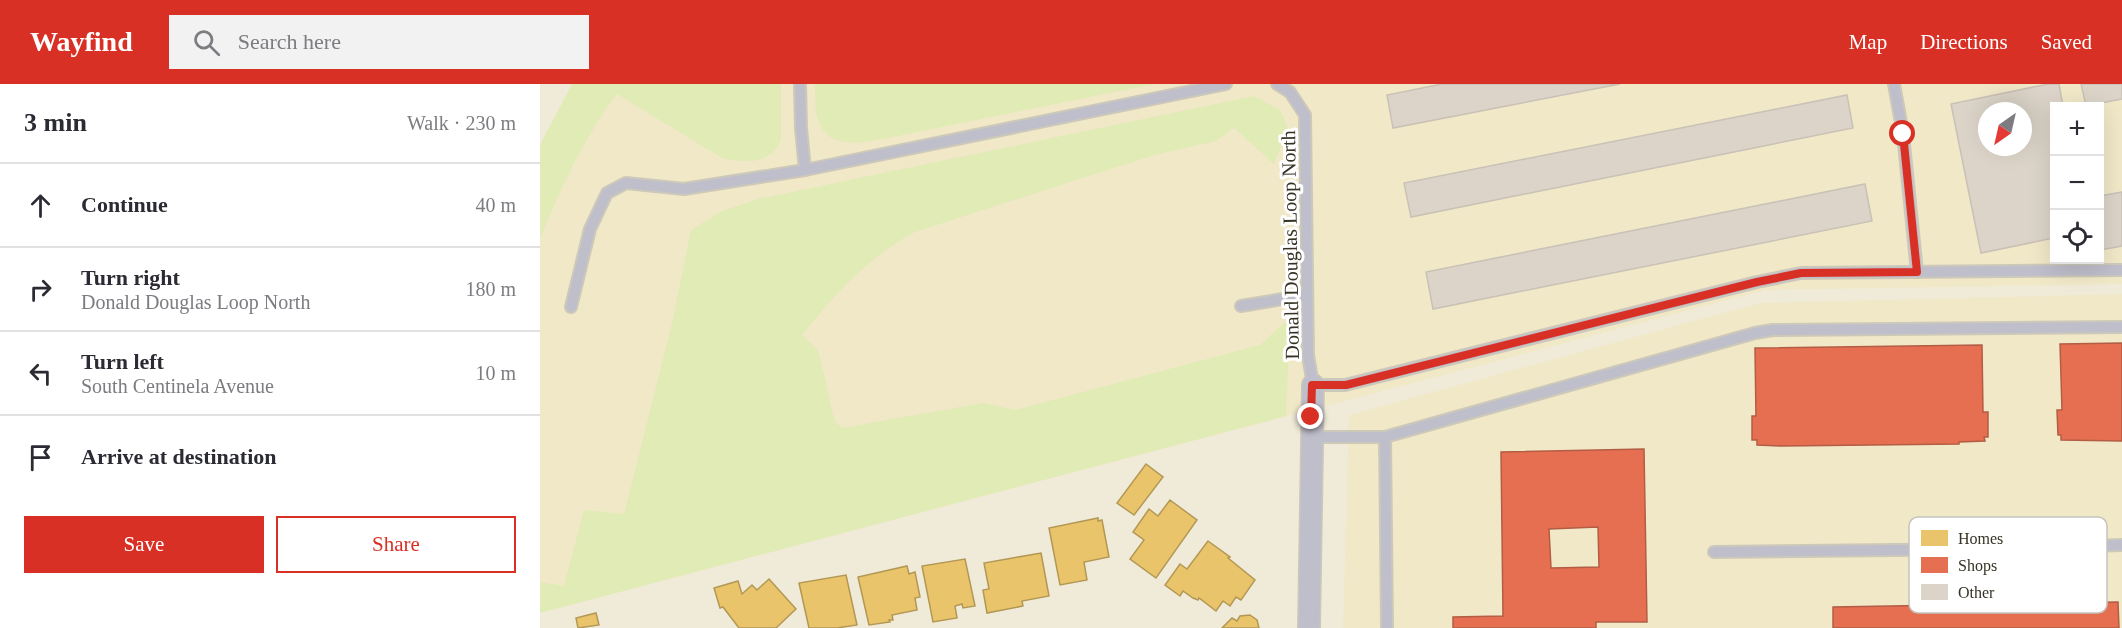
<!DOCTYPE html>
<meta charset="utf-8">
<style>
body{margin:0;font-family:"Times New Roman",serif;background:#f2f2f3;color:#2b2b33}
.controls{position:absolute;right:18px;top:18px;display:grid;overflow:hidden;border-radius:0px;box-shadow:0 6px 24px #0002}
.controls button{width:54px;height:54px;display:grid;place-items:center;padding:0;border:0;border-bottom:2px solid #e1e1e2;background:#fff;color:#2b2b33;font:30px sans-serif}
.compass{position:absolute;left:1438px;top:18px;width:54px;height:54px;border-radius:50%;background:#fff;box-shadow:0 6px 24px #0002;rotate:214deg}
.stop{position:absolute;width:18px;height:18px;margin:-14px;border:4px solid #d93025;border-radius:50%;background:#fff}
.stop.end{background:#d93025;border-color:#fff;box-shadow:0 2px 6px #0008}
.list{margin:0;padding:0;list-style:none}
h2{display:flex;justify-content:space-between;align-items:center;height:78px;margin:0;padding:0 24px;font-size:26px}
h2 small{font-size:20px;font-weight:400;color:#7c7c81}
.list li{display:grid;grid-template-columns:39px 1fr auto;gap:18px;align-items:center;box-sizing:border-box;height:84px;padding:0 24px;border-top:2px solid #e1e1e2}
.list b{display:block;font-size:22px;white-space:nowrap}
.list p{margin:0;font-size:20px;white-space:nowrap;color:#7c7c81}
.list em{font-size:20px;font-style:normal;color:#7c7c81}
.actions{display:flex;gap:12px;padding:18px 24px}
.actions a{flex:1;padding:14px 0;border:2px solid #d93025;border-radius:0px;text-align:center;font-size:21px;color:#d93025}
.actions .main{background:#d93025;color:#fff}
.icon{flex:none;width:33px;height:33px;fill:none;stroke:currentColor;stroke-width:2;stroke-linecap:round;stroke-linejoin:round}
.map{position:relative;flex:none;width:1582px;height:544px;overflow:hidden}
header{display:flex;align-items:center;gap:36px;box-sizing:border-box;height:84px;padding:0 30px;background:#d93025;color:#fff}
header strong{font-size:28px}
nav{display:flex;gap:33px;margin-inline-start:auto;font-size:21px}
.search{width:420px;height:54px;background:#f2f2f3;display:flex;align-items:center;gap:15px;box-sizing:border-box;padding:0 21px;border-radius:0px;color:#7c7c81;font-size:22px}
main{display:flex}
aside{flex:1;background:#fff}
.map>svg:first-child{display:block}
.built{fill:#f1e8c8;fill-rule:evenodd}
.green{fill:#e0ebb5}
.homes{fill:#e9c46a;stroke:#b39855;stroke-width:1.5}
.shops{fill:#e76f51;stroke:#b25d44;stroke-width:1.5;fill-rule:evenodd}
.building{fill:#dcd4c8;stroke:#cac1b6;stroke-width:1.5;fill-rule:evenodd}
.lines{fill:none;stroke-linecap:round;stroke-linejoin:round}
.service-casing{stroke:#cdc9ba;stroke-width:14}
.minor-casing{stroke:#cdc9ba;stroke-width:24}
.service{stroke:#bfbecb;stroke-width:10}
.minor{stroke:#bfbecb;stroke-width:21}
.route{stroke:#d93025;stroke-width:8}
.labels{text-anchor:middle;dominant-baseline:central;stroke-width:6;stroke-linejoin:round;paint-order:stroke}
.street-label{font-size:20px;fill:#363224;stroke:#fff}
.key{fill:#fff;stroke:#c3c2bd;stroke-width:1.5}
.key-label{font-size:16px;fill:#363224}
</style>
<header>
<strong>Wayfind</strong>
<div class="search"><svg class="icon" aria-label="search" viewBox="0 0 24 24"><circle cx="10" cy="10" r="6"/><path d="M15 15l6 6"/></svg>Search here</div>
<nav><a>Map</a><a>Directions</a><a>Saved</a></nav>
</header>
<main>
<aside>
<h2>3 min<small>Walk · 230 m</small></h2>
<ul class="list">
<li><svg class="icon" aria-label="ahead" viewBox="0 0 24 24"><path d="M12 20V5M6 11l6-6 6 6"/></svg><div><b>Continue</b></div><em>40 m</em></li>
<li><svg class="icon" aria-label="right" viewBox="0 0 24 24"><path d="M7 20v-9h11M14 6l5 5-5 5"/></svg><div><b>Turn right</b><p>Donald Douglas Loop North</p></div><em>180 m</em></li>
<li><svg class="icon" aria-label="left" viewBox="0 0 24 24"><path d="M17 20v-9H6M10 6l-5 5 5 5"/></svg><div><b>Turn left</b><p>South Centinela Avenue</p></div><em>10 m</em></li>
<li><svg class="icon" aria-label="arrive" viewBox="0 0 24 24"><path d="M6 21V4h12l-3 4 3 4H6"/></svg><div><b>Arrive at destination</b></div></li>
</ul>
<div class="actions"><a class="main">Save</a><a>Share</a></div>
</aside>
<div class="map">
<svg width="1582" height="544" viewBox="0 0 1582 544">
<rect width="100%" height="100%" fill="#f0ebd8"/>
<g class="built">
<path d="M32,0H1582V200L1226,206L0,529V61ZM1514,22H1560V176H1514ZM1447,27H1483V63H1447Z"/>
<path d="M1582,210V544H803L809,331L1220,219Z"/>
</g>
<g class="green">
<path d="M32,0H241V55C232,81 205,79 182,74L77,10C43,55 21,104 0,155V61Z"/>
<path d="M275,0H614L348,54C319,59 284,68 276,28C275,19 275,9 275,0Z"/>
<path d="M714,12L740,26L748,44L734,80L694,44L676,57L614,71L375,148C327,174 296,209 262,251L278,266L295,338L302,344L443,319L475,326L720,261L750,233L746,332L0,529V498L24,502L44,426L84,430L131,244L151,146L182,127L218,115Z"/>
</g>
<g class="homes">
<path d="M606,380L623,393L594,431L577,419Z"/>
<path d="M630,416L657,436L616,494L590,475L604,456L593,448L609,425L618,432Z"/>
<path d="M558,434V437L562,436L569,473L544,478L547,496L520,501L509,444Z"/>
<path d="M668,457L690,473L688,474L715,496L701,516L696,513L690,522L683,517L676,527L659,514L658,516L653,514L643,507L640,512L625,501L640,480L647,485Z"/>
<path d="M501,469L509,512L482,517L483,522L447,529L443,506L449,505L444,479Z"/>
<path d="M425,475L435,522L423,524L422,520L415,522L417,534L393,538L382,482Z"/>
<path d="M367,482L369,490L375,488L380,513L375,514L377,526L352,531L353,536H349L350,538L329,541L318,493Z"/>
<path d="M306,491L317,541L297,544H269L259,499Z"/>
<path d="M229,495L256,525L236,544H199L183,523L180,524L174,504L198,497L202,510L212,501L217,506Z"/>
<path d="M56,529L59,541L38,544L36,534Z"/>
<path d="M710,531L717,536L719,544H682L692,534L697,537L700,532Z"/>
</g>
<g class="shops">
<path d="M1582,259V357L1521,356V351H1518L1517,326H1522L1520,260Z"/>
<path d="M1442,261L1443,328H1448V353H1444L1445,357L1419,358V360L1241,362L1217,361V356H1212V332H1216L1215,264Z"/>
<path d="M1104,365L1107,538H1056V544H913V533L963,532L961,368ZM1058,443L1059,483L1011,484L1009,445Z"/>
<path d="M1578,518L1579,544H1293V523Z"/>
</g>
<g class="building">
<path d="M902,0H1080L853,44L847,11Z"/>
<path d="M1508,0H1519L1523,22H1514V154L1441,169L1411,20ZM1447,27H1483V63H1447Z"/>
<path d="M1541,0H1582V15L1546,22Z"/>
<path d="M1307,11L1313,44L871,133L864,99Z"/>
<path d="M1325,100L1332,137L893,225L886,188Z"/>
<path d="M1582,108V162L1560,166V112Z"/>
</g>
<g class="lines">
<g class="service-casing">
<g id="service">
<path d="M260,0L261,44L265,86"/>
<path d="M737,0L750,8L765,31L768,271L773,301H805L1217,198L1261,189L1582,186"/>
<path d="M1354,0L1363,50L1377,188"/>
<path d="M701,222L767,211"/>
<path d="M31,223L50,145L67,109L86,99L144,105L265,86L686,0"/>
<path d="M772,353H845L1215,249L1233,246L1582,243"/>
<path d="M845,353L847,544"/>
<path d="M1174,468L1449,465L1582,461"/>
</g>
</g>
<g class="minor-casing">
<path id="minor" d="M769,544L773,301"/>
</g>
<use href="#service" class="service"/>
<use href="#minor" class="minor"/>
</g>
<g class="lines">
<path class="route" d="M771,333L772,301H806L1217,198L1261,189L1377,188L1363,50"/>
</g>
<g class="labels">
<g class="street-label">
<text transform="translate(750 161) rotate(-91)">Donald Douglas Loop North</text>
</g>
</g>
<rect x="1369" y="433" width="198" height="96" rx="9" class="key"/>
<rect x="1381" y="446" width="27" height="16" fill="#e9c46a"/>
<rect x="1381" y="473" width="27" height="16" fill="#e76f51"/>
<rect x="1381" y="500" width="27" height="16" fill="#dcd4c8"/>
<g class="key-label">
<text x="1418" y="460">Homes</text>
<text x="1418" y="487">Shops</text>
<text x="1418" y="514">Other</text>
</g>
</svg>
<div class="controls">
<button>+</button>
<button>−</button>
<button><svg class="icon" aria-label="locate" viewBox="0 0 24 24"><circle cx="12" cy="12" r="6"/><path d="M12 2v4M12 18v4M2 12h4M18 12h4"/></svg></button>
</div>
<svg class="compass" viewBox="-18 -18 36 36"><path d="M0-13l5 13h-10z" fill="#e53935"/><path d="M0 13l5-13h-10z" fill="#7c7c81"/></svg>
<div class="stop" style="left:1363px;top:50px"></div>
<div class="stop end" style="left:771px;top:333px"></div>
</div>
</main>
